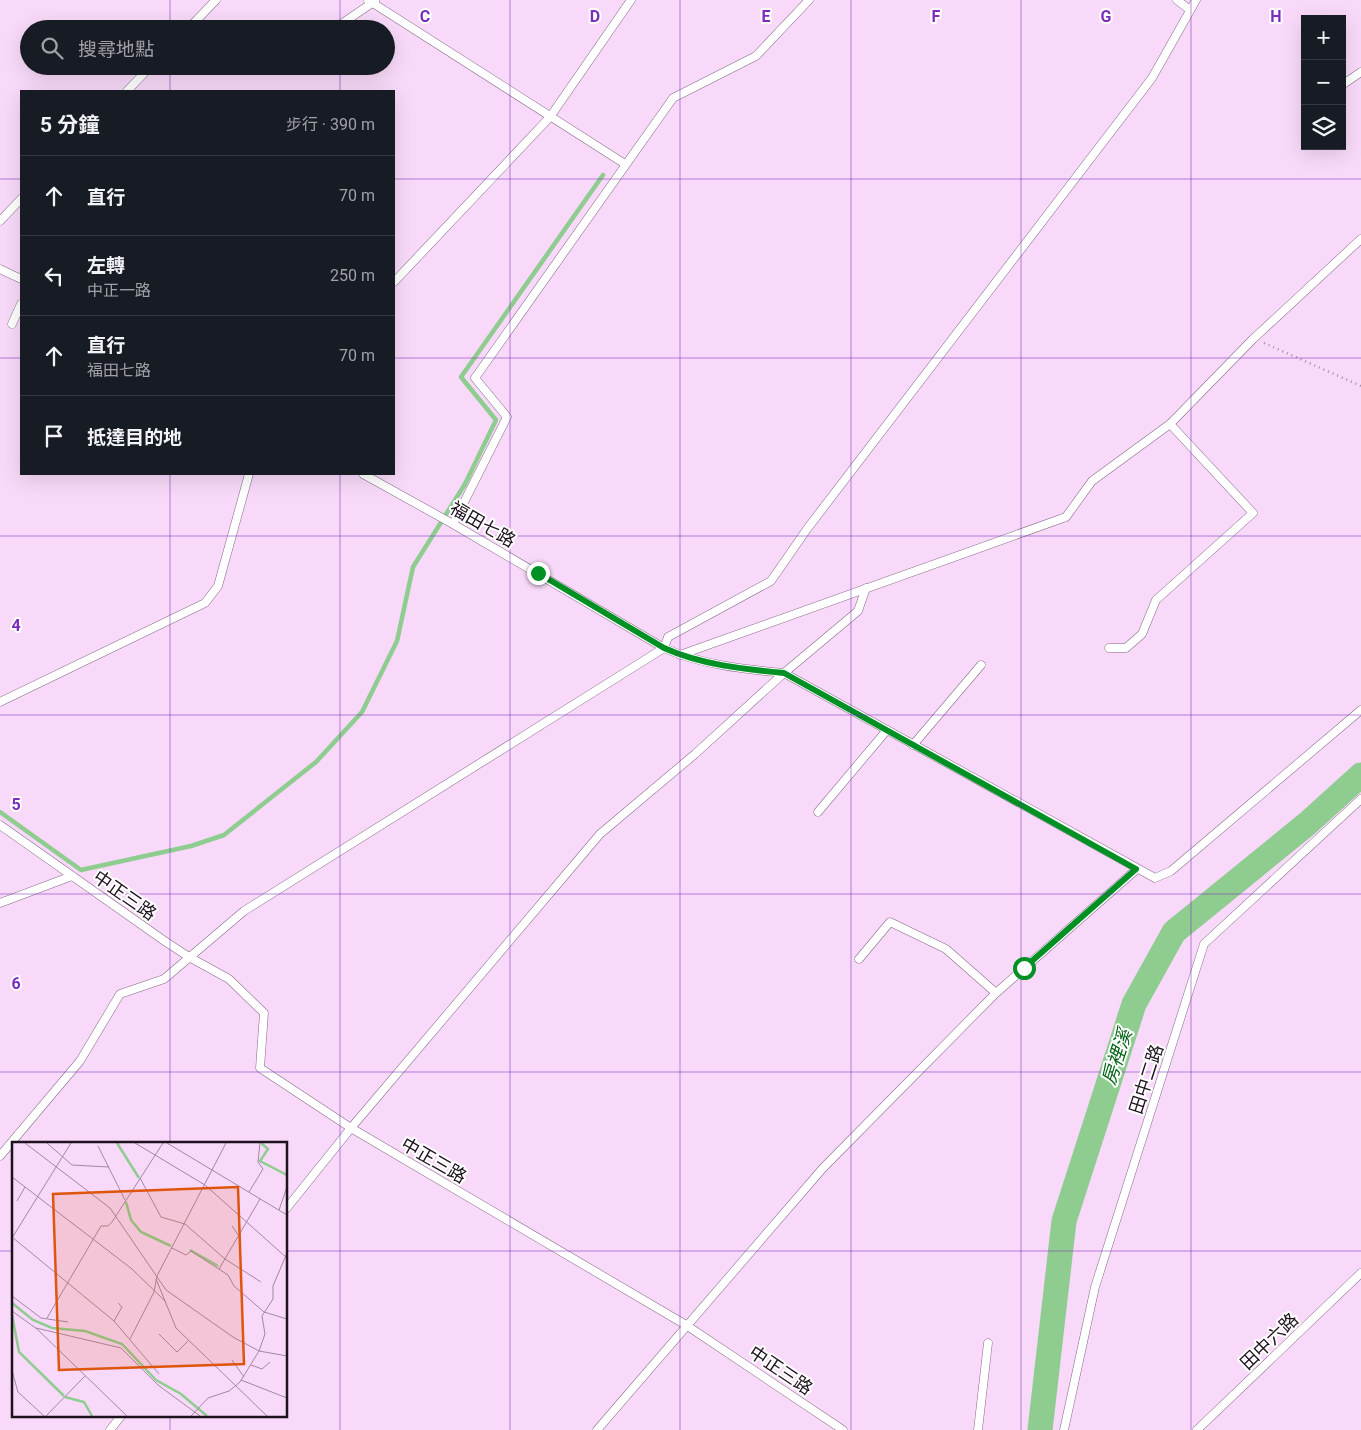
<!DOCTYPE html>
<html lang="zh-TW">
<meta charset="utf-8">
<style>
body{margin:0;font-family:Roboto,"Noto Sans TC",sans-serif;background:#20242c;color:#f1f3f6}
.controls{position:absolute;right:15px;top:15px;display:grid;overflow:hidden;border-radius:0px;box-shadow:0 5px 20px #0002}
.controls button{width:45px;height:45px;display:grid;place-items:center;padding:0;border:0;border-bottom:1px solid #363941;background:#171b24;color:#f1f3f6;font:25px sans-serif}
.stop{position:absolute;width:15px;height:15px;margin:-11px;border:4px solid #009023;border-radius:50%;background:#fff}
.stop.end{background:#009023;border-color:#fff;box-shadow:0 1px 5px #0008}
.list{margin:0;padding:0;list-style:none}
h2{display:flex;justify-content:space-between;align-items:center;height:65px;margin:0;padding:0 20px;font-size:21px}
h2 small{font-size:16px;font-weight:400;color:#9ea1a6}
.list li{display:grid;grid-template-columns:32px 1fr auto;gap:15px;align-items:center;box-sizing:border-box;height:80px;padding:0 20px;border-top:1px solid #363941}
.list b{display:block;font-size:19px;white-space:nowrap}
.list p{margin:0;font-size:16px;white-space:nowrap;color:#9ea1a6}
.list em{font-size:16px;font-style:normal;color:#9ea1a6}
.icon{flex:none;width:28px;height:28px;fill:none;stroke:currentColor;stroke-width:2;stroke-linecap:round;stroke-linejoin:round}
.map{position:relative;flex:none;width:1361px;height:1430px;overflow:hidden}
.search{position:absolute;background:#171b24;box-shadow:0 5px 20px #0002;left:20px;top:20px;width:375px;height:55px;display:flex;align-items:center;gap:12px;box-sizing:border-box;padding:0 18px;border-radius:28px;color:#9ea1a6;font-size:19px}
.panel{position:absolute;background:#171b24;box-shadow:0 5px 20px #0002;left:20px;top:90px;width:375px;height:385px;border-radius:0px}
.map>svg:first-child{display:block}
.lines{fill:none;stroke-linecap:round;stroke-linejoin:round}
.stream{stroke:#8ecc8f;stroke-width:4.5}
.river{stroke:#8ecc8f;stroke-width:25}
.lane-casing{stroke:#856a86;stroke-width:9}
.path{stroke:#a38ba3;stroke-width:2.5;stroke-dasharray:1 4;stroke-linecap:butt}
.lane{stroke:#fff;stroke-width:8}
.route{stroke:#009023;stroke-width:6}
.grid{fill:none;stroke:#7b2cbf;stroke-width:1;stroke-opacity:0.55}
.labels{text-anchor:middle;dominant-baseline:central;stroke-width:4;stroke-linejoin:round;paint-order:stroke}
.street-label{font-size:18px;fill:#1d121d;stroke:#fff}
.water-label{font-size:19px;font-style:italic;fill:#016316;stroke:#fff}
.inset-river{fill:none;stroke:#8ecc8f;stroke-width:2.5}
.inset-road{fill:none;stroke:#a089a1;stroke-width:1}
.view{fill:#de550d;fill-opacity:0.15;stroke:#de550d;stroke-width:2.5}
.inset-edge{fill:none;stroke:#1d121d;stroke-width:2.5}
.grid-label{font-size:16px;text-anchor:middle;font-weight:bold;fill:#7b2cbf;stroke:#fff;stroke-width:4;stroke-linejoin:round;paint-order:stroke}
</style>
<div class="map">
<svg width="1361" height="1430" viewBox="0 0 1361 1430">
<rect width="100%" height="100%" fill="#f8d9f9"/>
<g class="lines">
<path class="stream" d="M0,812L81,870L191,846L224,835L316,762L362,712L397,641L413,567L465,484L496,420L461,377L603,175"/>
<path class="river" d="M1040,1430L1064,1221L1134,1004L1174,932L1308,823L1361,775"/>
<g class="lane-casing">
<g id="lane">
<path d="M368,0L625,164"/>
<path d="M1177,0L1190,10"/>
<path d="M188,29L216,0"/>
<path d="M334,29L375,1"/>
<path d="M1342,85L1361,72"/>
<path d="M127,91L151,66"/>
<path d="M0,221L21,199"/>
<path d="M0,269L21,279"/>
<path d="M394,282L550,117L631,0"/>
<path d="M12,324L21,304"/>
<path d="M363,474L453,524L664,648C702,665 743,669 784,673L1155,878L1171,871L1361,710"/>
<path d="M453,524L507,417L475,378L673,98L756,56L809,0"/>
<path d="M1109,648H1126L1142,634L1156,600L1253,513L1170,424"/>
<path d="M680,655L1066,517L1092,481L1170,424L1253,339L1361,239"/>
<path d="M0,702L205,603L218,586L249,474"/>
<path d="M913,745L981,665"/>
<path d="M818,812L887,730"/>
<path d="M0,825L166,942L189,957L229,979L264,1013L260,1068L351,1128L686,1325L843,1430"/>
<path d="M0,903L72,876"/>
<path d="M859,959L890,922L946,949L996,993"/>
<path d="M0,1156L80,1061L120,994L164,979L244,911L664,648L668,637L771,581L807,529L1152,78L1196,0"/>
<path d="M286,1209L351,1128L600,834L695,754L784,673L858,611L866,588"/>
<path d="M110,1430L121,1416"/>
<path d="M597,1430L823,1168L996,993L1137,869"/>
<path d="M978,1430L988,1343"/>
<path d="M1064,1430L1095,1287L1204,944L1361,799"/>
<path d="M1197,1430L1361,1273"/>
</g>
</g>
<path class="path" d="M1264,343L1361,386"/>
<use href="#lane" class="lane"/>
</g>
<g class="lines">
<path class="route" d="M538,573L664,648C702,665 743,669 784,673L1136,869L1024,968"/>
</g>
<path class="grid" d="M170,0V29M340,0V29M510,0V1430M680,0V1430M851,0V1430M1021,0V1430M1191,0V1430M170,66V91M340,66V91M0,179H21M394,179H1361M0,358H21M394,358H1361M170,474V1144M340,474V1430M0,536H1361M0,715H1361M0,894H1361M0,1072H1361M0,1251H14M286,1251H1361M170,1416V1430"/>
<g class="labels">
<g class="street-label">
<text transform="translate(483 524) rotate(30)">福田七路</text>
<text transform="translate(125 895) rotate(35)">中正三路</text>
<text transform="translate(1146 1079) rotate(-72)">田中二路</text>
<text transform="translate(434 1160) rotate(30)">中正三路</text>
<text transform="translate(1269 1341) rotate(-44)">田中六路</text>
<text transform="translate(781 1370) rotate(34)">中正三路</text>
</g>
<g class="water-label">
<text transform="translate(1117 1057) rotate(-72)">房裡溪</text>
</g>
</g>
<g transform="translate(12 1142)">
<rect width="275" height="275" fill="#f8d9f9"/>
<path class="inset-river" d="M105,1L127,36M249,1L256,7L248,19L275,33M114,60L119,78L129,90L159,104M178,108L206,124M0,161L21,178L40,186L73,189L110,202L144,238L169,252L195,274M0,173L7,210L52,254M53,255L72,260L80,274"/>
<path class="inset-road" d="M13,1L98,66L154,148L221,195L247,209L275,214M35,1L60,23L97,25M123,1L193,43L275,116M155,1L275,73M86,4L113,58M0,35L120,127L154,160M128,36L149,75L173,82L213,117L249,140M237,50L251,27L246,20L248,1M5,59L13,45M267,68L275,45M220,84L229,97M0,95L102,179L147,232M0,96L59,1M160,106L174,113L179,109L216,133L222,144L252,170L275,177M207,127L248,57M144,137L164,186L255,274M0,154L29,176L56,180M0,169L25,187L115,274M35,176L89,84H96L100,80L151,1M102,179L110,165L106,161M24,186L109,206L146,243L188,274M147,192L165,210L176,199M118,197L142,150L145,134L214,1M220,218L232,235M239,223L250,227L258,220M0,229L6,250L32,274M229,238L275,256M34,274L73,234M179,274L196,256L217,249L228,240L247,209L253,192L250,174L261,157V144L275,111"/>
<path class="view" d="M226,45L232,222L47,228L41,52Z"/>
<rect width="275" height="275" class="inset-edge"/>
</g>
<g class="grid-label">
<text x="425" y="22">C</text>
<text x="595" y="22">D</text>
<text x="766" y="22">E</text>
<text x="936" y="22">F</text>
<text x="1106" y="22">G</text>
<text x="1276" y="22">H</text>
<text x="16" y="631">4</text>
<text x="16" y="810">5</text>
<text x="16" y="989">6</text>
</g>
</svg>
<div class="controls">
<button>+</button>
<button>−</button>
<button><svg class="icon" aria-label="layers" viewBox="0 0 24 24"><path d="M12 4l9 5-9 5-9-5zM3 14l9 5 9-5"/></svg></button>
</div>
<div class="stop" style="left:1024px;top:968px"></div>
<div class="stop end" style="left:538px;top:573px"></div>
<div class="search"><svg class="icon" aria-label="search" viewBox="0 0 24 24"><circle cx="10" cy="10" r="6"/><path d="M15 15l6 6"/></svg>搜尋地點</div>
<section class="panel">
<h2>5 分鐘<small>步行 · 390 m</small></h2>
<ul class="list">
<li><svg class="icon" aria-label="ahead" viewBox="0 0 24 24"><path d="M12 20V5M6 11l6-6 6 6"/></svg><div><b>直行</b></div><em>70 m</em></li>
<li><svg class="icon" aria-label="left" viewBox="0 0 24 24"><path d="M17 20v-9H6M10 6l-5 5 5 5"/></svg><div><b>左轉</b><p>中正一路</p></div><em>250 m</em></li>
<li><svg class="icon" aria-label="ahead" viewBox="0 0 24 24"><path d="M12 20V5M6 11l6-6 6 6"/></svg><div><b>直行</b><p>福田七路</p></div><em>70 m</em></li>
<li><svg class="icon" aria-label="arrive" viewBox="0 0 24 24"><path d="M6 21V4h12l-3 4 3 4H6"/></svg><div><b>抵達目的地</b></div></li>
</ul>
</section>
</div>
